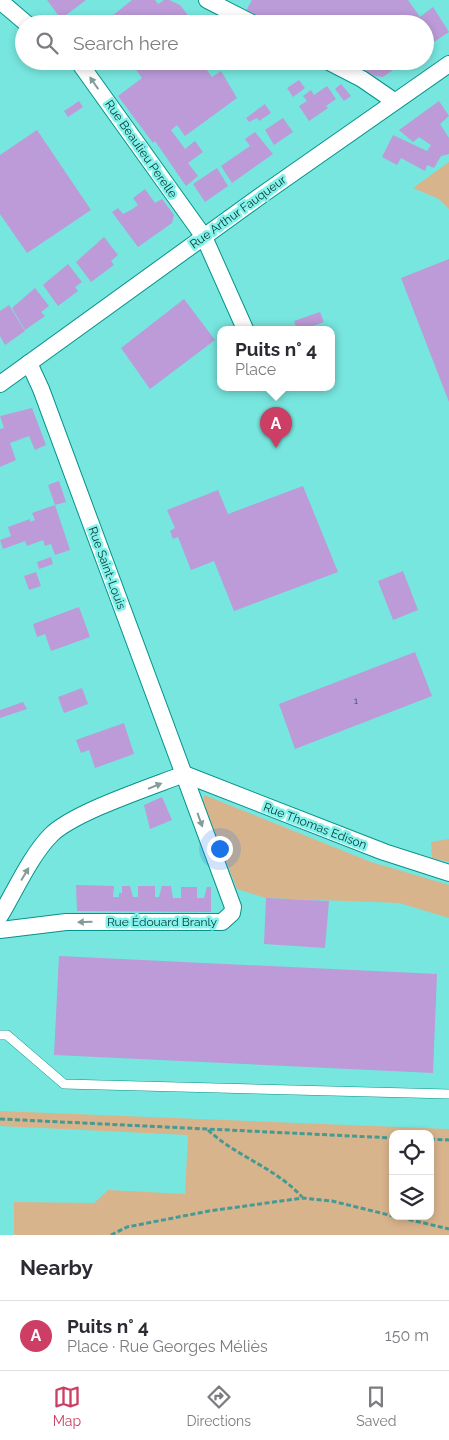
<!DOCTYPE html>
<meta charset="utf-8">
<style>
body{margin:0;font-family:Raleway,sans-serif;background:#f2f2f3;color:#2b2b33}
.controls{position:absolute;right:15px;bottom:15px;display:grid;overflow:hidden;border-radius:10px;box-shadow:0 2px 8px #0003}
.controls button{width:45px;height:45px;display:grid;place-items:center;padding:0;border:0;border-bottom:1px solid #e1e1e2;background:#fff;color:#2b2b33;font:25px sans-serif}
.you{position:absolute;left:219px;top:848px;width:18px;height:18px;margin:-12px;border:4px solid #fff;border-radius:50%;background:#1a73e8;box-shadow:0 0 0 8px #1a73e833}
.badge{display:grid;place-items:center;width:32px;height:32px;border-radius:50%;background:#cd3e64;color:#fff;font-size:16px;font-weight:700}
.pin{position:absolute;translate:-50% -41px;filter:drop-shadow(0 1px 2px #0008)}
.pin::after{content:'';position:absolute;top:26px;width:18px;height:15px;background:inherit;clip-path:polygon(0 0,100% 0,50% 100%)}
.popup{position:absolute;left:217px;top:326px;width:118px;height:65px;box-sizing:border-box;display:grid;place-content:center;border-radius:10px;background:#fff;filter:drop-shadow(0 1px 4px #0005);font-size:16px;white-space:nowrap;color:#7c7c81}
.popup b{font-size:19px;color:#2b2b33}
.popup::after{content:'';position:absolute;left:50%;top:100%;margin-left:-10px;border:10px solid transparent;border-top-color:#fff}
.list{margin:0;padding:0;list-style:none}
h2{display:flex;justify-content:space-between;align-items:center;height:65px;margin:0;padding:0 20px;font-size:21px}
h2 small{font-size:16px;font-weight:400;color:#7c7c81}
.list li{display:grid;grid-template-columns:32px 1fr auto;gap:15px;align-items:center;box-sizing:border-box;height:70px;padding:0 20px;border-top:1px solid #e1e1e2}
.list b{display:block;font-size:19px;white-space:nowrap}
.list p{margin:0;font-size:16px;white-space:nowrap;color:#7c7c81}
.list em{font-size:16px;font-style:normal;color:#7c7c81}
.icon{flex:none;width:28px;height:28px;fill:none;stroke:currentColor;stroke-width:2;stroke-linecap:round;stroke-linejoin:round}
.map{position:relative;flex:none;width:449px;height:1235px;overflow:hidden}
.search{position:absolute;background:#fff;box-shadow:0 2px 8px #0003;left:15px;right:15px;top:15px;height:55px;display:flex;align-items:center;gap:12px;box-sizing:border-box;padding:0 18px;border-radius:28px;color:#7c7c81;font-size:19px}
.sheet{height:135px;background:#fff}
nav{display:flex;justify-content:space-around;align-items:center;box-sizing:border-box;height:70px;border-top:1px solid #e1e1e2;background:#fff;font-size:14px;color:#7c7c81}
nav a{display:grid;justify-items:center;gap:2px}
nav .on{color:#cd3e64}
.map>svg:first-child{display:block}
.green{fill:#d8b48d;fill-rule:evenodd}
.building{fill:#bc9bd8}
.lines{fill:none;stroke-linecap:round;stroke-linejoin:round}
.lane-casing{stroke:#04938c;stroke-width:10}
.street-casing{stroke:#04938c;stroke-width:18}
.path{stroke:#459a94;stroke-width:3;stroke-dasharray:5 2.5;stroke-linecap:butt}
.lane{stroke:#fff;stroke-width:9}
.street{stroke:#fff;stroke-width:16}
.oneway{fill:#829c9a}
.labels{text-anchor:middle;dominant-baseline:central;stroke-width:5;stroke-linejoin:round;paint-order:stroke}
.number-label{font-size:10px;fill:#32525e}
.street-label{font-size:12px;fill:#043936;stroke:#85f3eb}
</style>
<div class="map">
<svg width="449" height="1235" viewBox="0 0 449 1235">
<rect width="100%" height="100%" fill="#77e6de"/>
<g class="green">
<path d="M449,162V209L439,199L413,188Z"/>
<path d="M204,795L371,862L449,885V918L399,903L266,898L237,889L203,805Z"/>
<path d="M449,839V862L432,858L431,842Z"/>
<path d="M0,1111L449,1129V1235H14V1202L94,1203L108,1190L185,1194L188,1135L0,1126ZM393,1134H430V1216H393Z"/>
</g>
<g class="building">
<path d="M47,0H86L61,19Z"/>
<path d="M132,0H155L158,4L164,0H169L180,5L195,24H102Z"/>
<path d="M252,0H408L420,17L433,7L449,32L425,48V24H271L246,11Z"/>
<path d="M130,61H200L212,77L221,71L237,98L185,136L177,125L171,130L185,149L195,141L203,152L188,163L198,176L186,186L155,141L153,143L118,96L142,78Z"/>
<path d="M345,61H406L383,77L375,76Z"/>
<path d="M299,80L305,88L293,97L287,88Z"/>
<path d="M341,84L351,96L344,101L335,89Z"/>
<path d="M327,86L336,99L326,106L328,108L309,121L299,106L307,101L303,96L311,90L314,95Z"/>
<path d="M79,101L83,107L68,117L64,111Z"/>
<path d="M439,101L449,116L440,124L449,138V154L441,156L434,168L427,165L425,171L401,158L397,165L382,157L393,135L427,151L431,145L419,137L413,142L399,130Z"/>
<path d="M265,104L271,113L259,121L257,118L249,122L246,118Z"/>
<path d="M283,118L293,132L274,145L265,130Z"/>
<path d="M37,130L91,210L27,253L0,214V155Z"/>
<path d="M255,132L273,154L232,183L221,166L250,146L245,139Z"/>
<path d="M217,168L228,186L205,202L193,184Z"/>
<path d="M145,189L155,203L162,199L174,215L172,223L138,247L112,212L118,208L123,214L131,210L138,205L133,198Z"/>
<path d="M104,237L118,255L111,261L114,265L91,282L76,262Z"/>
<path d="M449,259V402L401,278Z"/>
<path d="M68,264L82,282L75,287L78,291L58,306L43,285Z"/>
<path d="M35,288L49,306L41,312L45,316L25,330L12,308Z"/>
<path d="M184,299L215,340L150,389L121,348Z"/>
<path d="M9,305L25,331L5,345L0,336V311Z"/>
<path d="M320,312L324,322L304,329H297L294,321Z"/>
<path d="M32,408L46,445L35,450L29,436L10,443L16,460L0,467V429L4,428L0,416Z"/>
<path d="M59,481L66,502L55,505L48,485Z"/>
<path d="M303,486L338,572L234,611L214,561L191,570L178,537L173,539L170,531L175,528L167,510L218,490L228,514Z"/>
<path d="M55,505L70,550L55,555L51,544L45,546L43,540L27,546L25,541L3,549L0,540L11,536L8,527L30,519V522L35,520L32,513Z"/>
<path d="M51,557L53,564L39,569L37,562Z"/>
<path d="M403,571L418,610L393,620L378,581Z"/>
<path d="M36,572L41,586L29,590L24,576Z"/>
<path d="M79,607L90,637L51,651L45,634L37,637L33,624Z"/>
<path d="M415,652L432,696L295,749L279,704Z"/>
<path d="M82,688L88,704L64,713L58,697Z"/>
<path d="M23,702L27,709L0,718V710Z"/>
<path d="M124,723L134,754L95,768L89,750L81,753L76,740Z"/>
<path d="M162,797L172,820L150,829L144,805Z"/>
<path d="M76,885L114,886L113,897H119V893H122V886H130L133,897H138V886H155V897H159L162,886H171L173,898H181V887H197V898H204L207,887H211V912L77,911Z"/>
<path d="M266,898L329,901L325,948L264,944Z"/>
<path d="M59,956L437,974L433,1073L54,1055Z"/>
</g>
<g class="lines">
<g class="lane-casing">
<path id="lane" d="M0,1035H7L64,1084L449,1094"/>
</g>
<g class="street-casing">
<g id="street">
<path d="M207,0L254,24"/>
<path d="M0,1L27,24"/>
<path d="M78,61L204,237L245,329"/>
<path d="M327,61L362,79L394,101"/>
<path d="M0,384L266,192L449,64"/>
<path d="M184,774L384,852L449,873"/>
<path d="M0,916C15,891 31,855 51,835C74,812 151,787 184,774"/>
<path d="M0,930L66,922H222L232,913L233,907L41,389L29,363"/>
</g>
</g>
<g class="path">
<path d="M0,1119L393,1138"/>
<path d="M208,1130C237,1157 276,1168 302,1197"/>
<path d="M430,1139L449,1140"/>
<path d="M394,1216L449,1229"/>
<path d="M111,1235L127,1227L209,1211L303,1198L332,1201L393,1216"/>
</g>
<use href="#lane" class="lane"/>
<use href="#street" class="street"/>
</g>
<defs><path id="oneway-solid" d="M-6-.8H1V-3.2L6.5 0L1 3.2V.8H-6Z" transform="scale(1.25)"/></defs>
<g class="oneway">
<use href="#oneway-solid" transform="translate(94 83) rotate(-125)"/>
<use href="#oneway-solid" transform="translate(155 786) rotate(-22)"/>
<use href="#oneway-solid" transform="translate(200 820) rotate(70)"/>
<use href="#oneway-solid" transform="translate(25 874) rotate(-59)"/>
<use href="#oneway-solid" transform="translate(85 922) rotate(179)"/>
</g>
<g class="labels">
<g class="number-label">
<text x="356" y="700">1</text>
</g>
<g class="street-label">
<text transform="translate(141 149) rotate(55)">Rue Beaulieu Perelle</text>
<text transform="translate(238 212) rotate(-36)">Rue Arthur Fauqueur</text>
<text transform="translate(107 568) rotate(70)">Rue Saint-Louis</text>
<text transform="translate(315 826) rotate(21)">Rue Thomas Edison</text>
<text x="162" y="922">Rue Édouard Branly</text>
</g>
</g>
</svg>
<div class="controls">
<button><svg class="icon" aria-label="locate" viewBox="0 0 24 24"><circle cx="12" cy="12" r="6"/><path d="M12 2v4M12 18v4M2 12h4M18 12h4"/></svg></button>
<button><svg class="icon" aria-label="layers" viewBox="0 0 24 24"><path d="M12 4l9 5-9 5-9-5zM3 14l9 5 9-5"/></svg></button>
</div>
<div class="you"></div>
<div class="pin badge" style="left:276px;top:448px">A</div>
<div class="popup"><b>Puits n° 4</b>Place</div>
<div class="search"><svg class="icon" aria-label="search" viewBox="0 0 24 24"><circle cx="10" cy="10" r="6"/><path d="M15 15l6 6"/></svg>Search here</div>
</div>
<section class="sheet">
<h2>Nearby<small></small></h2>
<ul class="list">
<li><span class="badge">A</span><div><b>Puits n° 4</b><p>Place · Rue Georges Méliès</p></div><em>150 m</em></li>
</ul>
</section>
<nav>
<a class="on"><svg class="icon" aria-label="map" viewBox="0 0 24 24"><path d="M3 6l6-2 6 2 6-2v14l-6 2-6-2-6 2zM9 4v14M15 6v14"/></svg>Map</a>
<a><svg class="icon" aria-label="directions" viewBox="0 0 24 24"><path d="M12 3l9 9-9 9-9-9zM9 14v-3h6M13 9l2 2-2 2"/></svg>Directions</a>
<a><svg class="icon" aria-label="saved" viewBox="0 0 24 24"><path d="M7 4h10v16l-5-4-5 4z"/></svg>Saved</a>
</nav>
